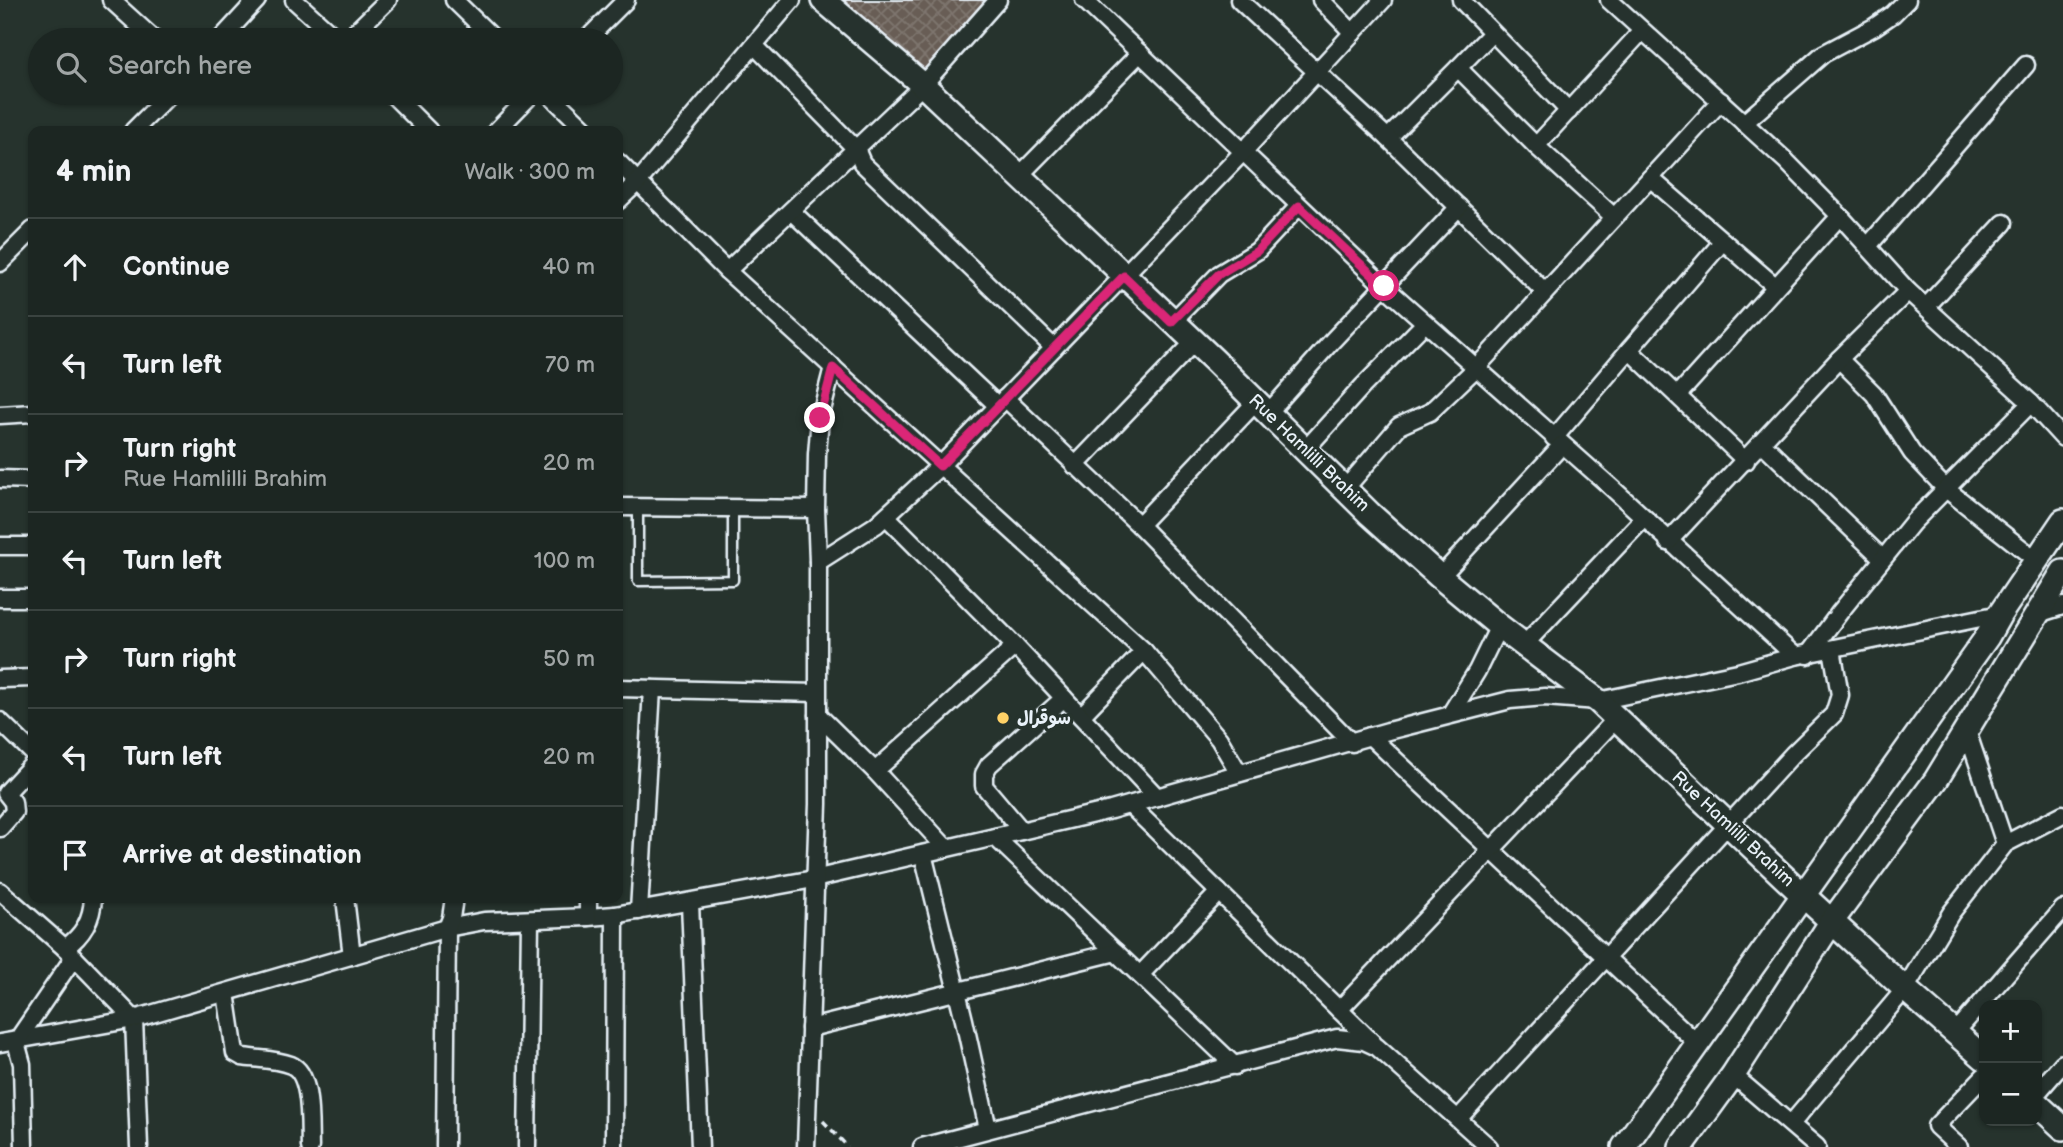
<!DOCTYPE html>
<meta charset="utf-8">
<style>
body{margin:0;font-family:"Balsamiq Sans","Playpen Sans Arabic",sans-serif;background:#29322f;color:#f1f3f6}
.controls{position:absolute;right:21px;bottom:21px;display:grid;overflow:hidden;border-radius:14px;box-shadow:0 2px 5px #0004}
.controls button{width:63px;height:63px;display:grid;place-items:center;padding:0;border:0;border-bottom:2px solid #3a4340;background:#1c2622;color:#f1f3f6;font:35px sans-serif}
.stop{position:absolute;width:21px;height:21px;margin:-16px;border:5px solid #db2777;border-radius:50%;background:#fff}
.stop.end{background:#db2777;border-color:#fff;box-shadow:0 2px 7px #0008}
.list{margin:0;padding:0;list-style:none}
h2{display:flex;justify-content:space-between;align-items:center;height:91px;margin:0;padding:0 28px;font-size:30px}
h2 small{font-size:23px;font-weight:400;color:#a0a5a5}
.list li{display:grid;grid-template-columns:46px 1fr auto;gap:21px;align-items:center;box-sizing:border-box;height:98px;padding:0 28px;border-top:2px solid #3a4340}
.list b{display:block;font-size:26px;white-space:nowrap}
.list p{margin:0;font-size:23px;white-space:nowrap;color:#a0a5a5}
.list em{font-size:23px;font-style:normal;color:#a0a5a5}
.icon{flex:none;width:38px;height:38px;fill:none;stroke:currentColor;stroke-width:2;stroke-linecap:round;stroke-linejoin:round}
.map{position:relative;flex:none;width:2063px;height:1147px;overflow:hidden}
.search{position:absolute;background:#1c2622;box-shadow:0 2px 5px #0004;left:28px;top:28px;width:595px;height:77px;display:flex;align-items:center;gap:18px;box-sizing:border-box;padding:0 24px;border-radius:38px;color:#a0a5a5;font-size:26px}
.panel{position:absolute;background:#1c2622;box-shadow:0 2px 5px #0004;left:28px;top:126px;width:595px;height:777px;border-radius:14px}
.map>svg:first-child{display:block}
.building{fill:url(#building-cross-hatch);stroke:#e8f1f8;stroke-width:2}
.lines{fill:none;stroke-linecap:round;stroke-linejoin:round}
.lane-casing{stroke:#e8f1f8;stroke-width:13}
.street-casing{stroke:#e8f1f8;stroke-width:21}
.secondary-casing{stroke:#e8f1f8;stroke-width:28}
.path{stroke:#e8f1f8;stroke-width:3.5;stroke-dasharray:7 5;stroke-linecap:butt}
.lane{stroke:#26332d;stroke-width:8}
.street{stroke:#26332d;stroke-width:16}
.secondary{stroke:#26332d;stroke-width:23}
.route{stroke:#db2777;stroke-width:9}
.poi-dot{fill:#ffd166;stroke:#26332d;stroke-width:2.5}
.labels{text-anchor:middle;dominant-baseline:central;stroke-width:7;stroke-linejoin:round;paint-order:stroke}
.street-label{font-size:18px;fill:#e8f1f8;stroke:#26332d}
.poi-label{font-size:18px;font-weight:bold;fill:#e8f1f8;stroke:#26332d;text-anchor:start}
</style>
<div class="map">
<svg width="2063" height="1147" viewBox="0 0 2063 1147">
<defs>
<pattern id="building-cross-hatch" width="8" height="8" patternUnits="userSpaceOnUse" patternTransform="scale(1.75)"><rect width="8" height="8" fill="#685d55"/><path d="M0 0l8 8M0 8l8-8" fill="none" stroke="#7e756e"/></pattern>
</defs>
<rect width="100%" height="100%" fill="#26332d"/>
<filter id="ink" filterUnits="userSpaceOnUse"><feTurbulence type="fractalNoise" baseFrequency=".0143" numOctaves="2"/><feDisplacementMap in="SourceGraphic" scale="14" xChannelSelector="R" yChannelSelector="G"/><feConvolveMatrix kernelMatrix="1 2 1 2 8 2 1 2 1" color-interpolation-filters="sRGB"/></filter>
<g filter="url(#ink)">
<path class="building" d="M823,0H998L923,85Z"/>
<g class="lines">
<g class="lane-casing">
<path id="lane" d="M638,507V581L733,580V508"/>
</g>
<g class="street-casing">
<g id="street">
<path d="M111,0L155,40"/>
<path d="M294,0L338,40"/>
<path d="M454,0L495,40"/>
<path d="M1084,0L1384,286L1612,488L1795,656"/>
<path d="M1239,0L1388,138L1458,68"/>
<path d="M1321,0L1353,33"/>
<path d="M1461,0L1569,111"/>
<path d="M1609,0L1785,160L1840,216L1908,291"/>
<path d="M1492,33L1458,68L1536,146"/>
<path d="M220,40L257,0"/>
<path d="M347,40L388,0"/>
<path d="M586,40L626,0"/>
<path d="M754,45L856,149L862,163L1054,348"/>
<path d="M391,93L429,131"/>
<path d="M548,93L587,131"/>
<path d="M1744,123L1823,54L1874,27L1893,14L1907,0"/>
<path d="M133,131L171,93"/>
<path d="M496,131L533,93"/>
<path d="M1388,138L1545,292"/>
<path d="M618,162L727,271L1144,651"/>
<path d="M1019,176L1140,53"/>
<path d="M1650,178L1775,286"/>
<path d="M618,201L638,182L792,0"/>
<path d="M791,211L998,406"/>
<path d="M1614,217L1536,146L1642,31"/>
<path d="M1868,246L2026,65"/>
<path d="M0,263L33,230"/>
<path d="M727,271L923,85L998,0"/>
<path d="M1926,307L2004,223"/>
<path d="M1172,322L1219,274L1257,251L1299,206"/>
<path d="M1629,350L1723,241"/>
<path d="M1839,359L1874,394L1912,453L1946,489L2035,559"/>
<path d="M1678,395L1840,216"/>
<path d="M1005,398L1139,525L1352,743"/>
<path d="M1268,413L1332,341L1459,207"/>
<path d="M0,415L33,413"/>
<path d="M1554,438L1629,350L1746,461"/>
<path d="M1762,443L1882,558"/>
<path d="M1305,450L1363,386L1425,323"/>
<path d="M1075,466L1194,342"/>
<path d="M0,479L33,480"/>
<path d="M1345,489L1399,426L1430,412L1475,369L1721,101"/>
<path d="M618,507L816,509"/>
<path d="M886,516L1015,646"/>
<path d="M1139,525L1256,402"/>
<path d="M1668,542L1839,359L1908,291L2031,403L2063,438"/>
<path d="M0,546H33"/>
<path d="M818,562L876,525L940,466L1243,152L1383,0"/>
<path d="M1440,577L1562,445"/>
<path d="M0,598H33"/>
<path d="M2038,614L2063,606"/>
<path d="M1524,645L1644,518"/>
<path d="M1808,655L1840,612L1913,522L2031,403"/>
<path d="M0,679L33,678"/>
<path d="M618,688L817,693"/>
<path d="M1451,713L1477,671L1499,626"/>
<path d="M818,715L875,771L946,848"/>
<path d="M1081,716L1144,651L1219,739L1239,773"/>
<path d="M0,721L33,753"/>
<path d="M1967,731L2005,844"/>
<path d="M1370,736L1698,1044"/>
<path d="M875,771L1015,646L1157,797"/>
<path d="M1130,805L1373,1043"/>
<path d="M0,828L14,812L13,802L6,793L33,764"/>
<path d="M1022,831L984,786V774L989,765L1064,698"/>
<path d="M995,837L1235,1066"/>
<path d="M923,854L964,1020L988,1129"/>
<path d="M0,891L65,948"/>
<path d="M93,898C92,920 83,935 65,948L134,1019L139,1147"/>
<path d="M345,898L352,956"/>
<path d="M588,898V917L615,915L814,879L1111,810L1388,731L1510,700L1545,697L1598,701L1738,672L1795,656L2000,614"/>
<path d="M690,903L700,1147"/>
<path d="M639,911L652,689"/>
<path d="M1140,975L1219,892"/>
<path d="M226,993L235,1053L242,1057C257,1059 276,1059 291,1065C313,1074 309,1126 310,1147"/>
<path d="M1339,1010L1616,719"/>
<path d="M810,1028L1116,952"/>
<path d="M1955,1033L2063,909"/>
<path d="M0,1043L134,1019L447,928L484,921L588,917"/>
<path d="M1733,1075L1817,1147"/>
<path d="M2037,1093L2063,1063"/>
<path d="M1458,1119L1793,754L1834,714L1840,695L1832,649"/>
<path d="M1791,1124L1905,989L1951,913L2005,844L2063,814"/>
<path d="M24,1147L22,1064L16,1042L74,957"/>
<path d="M445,1147L447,928L451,918L454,898"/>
<path d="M527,1147L530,920"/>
<path d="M614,1147L615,915"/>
<path d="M806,1147L818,804V562L816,509L817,454L820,418L833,367"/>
<path d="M922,1147L1337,1038L1364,1041L1377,1047L1489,1147"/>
<path d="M1959,1147L1936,1126L1984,1076"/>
</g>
</g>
<g class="secondary-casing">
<g id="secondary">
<path d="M823,0L923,85L1214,360L1370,514L1440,577L1499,626L1598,701L1804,896L1905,989L1984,1058"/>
<path d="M2037,1104L2063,1128"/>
<path d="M1624,1147L1987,637L2000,614L2063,521"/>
<path d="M1681,1147L1733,1075L1832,921L1936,780L2063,572"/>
</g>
</g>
<path class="path" d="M823,1121L848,1147"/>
<use href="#lane" class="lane"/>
<use href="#street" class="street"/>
<use href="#secondary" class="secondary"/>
</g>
</g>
<g class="lines" filter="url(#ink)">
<path class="route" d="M820,418L833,368L940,466L1124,276L1171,322L1219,274L1257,251L1299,206L1384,286"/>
</g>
<circle class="poi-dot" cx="1003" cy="718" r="7"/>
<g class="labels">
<g class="street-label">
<text transform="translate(1309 453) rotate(44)">Rue Hamlilli Brahim</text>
<text transform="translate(1733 829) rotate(43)">Rue Hamlilli Brahim</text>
</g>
<g class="poi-label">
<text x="1017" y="718">سوقرال</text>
</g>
</g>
</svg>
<div class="controls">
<button>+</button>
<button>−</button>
</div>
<div class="stop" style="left:1384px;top:286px"></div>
<div class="stop end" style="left:820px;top:418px"></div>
<div class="search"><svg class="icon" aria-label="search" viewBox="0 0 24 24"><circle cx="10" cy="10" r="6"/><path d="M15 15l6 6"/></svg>Search here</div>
<section class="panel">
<h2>4 min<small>Walk · 300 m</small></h2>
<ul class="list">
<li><svg class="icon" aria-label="ahead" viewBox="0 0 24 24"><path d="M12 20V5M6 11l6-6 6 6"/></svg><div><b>Continue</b></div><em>40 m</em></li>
<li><svg class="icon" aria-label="left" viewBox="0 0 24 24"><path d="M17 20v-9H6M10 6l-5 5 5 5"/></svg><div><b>Turn left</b></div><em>70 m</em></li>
<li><svg class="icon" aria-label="right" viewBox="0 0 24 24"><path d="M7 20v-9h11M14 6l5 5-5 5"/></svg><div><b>Turn right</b><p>Rue Hamlilli Brahim</p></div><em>20 m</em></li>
<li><svg class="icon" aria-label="left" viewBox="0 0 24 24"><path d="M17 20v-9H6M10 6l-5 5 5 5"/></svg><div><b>Turn left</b></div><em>100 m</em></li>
<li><svg class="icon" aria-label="right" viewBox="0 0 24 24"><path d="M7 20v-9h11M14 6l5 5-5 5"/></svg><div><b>Turn right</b></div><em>50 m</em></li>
<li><svg class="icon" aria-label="left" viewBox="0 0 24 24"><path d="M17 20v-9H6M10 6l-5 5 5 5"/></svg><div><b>Turn left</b></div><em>20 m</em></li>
<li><svg class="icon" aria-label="arrive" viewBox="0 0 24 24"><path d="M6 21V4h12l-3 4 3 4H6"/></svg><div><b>Arrive at destination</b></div></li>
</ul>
</section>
</div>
